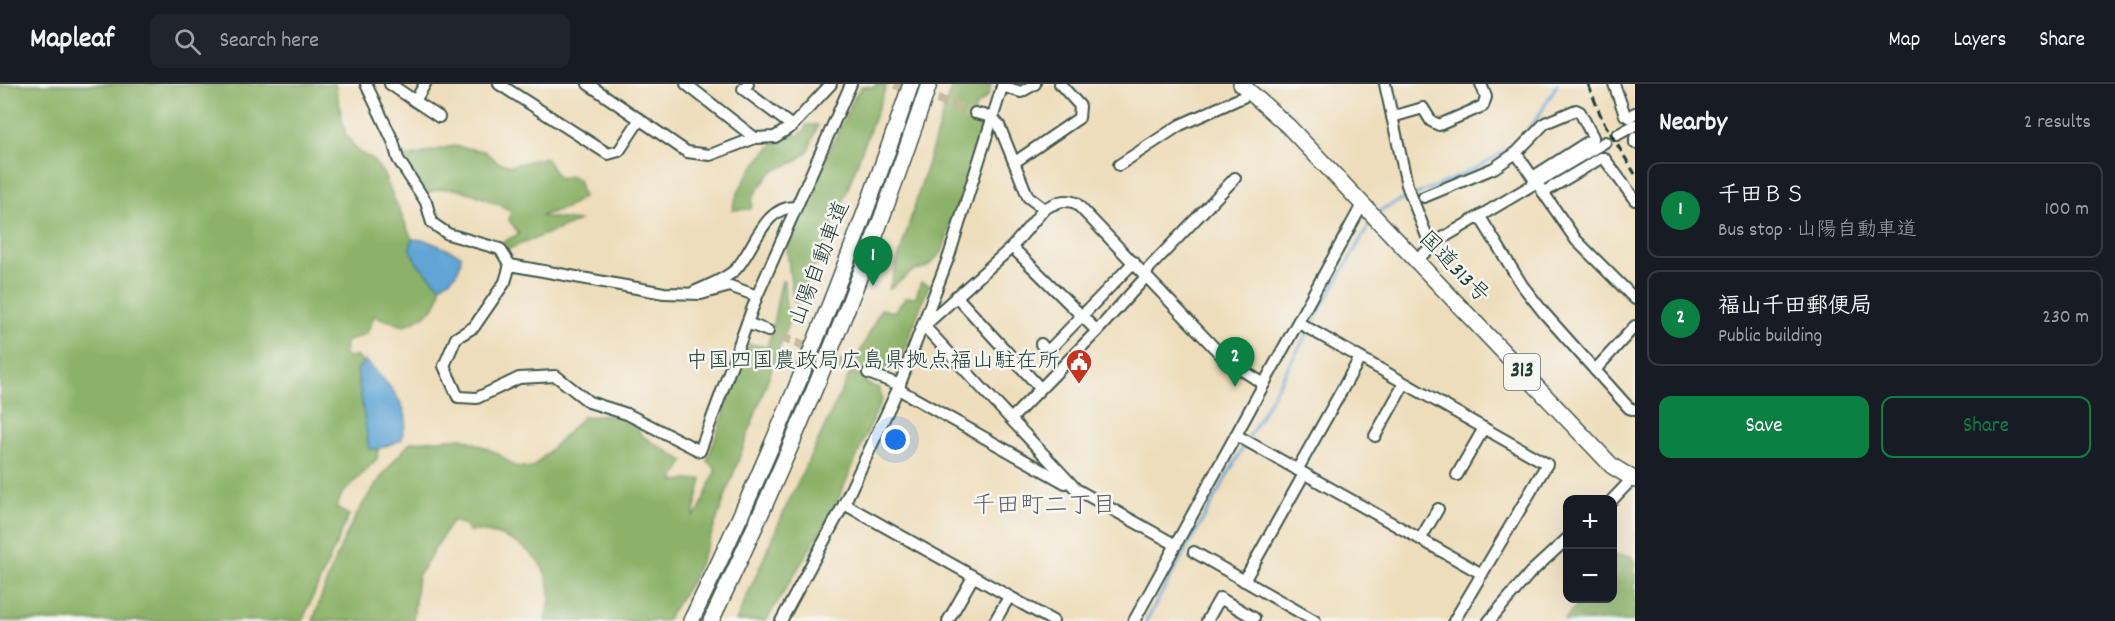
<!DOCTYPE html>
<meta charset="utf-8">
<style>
body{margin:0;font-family:Dekko,"Klee One",sans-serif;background:#20242c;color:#f1f3f6}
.controls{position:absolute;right:18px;bottom:18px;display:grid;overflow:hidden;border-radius:12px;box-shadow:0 6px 24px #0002}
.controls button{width:54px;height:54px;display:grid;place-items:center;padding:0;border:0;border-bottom:2px solid #363941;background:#171b24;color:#f1f3f6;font:30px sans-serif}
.you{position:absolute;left:896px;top:356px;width:21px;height:21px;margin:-15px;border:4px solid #fff;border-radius:50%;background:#1a73e8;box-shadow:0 0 0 9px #1a73e833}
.badge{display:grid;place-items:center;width:39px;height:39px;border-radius:50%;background:#0b8043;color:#fff;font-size:20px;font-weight:700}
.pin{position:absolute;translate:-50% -50px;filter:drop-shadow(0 2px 3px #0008)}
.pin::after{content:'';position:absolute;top:32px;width:21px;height:18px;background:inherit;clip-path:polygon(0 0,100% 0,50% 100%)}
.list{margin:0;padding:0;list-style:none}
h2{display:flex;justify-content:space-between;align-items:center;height:78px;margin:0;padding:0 24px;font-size:26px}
h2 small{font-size:20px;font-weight:400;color:#9ea1a6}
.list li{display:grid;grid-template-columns:39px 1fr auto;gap:18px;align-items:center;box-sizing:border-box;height:96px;margin:0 12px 12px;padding:0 12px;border:2px solid #363941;border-radius:12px}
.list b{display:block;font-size:22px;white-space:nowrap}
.list p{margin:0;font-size:20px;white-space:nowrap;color:#9ea1a6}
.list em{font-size:20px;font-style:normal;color:#9ea1a6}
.actions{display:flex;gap:12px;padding:18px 24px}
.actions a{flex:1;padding:14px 0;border:2px solid #0b8043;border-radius:12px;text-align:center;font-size:21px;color:#0b8043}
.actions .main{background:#0b8043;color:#fff}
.icon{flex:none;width:33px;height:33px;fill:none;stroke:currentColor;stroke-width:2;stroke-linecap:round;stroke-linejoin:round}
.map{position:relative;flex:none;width:1635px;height:537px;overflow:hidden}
header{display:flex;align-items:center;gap:36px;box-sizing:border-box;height:84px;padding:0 30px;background:#171b24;border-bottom:2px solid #363941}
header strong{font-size:28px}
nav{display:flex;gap:33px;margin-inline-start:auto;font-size:21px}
.search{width:420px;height:54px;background:#20242c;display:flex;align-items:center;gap:15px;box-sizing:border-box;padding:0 21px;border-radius:12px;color:#9ea1a6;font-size:22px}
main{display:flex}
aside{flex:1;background:#171b24}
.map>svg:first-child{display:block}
.forest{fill:#8bb268;stroke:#55784e;stroke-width:1.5}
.water{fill:#60a5d5;stroke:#407184;stroke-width:1.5}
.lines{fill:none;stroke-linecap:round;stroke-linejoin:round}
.stream{stroke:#60a5d5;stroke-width:3}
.minor-tunnel{stroke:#c5bd9f;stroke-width:10;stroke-dasharray:10 5;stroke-linecap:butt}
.minor-casing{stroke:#3e5548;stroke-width:14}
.highway-casing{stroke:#3e5548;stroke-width:18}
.minor{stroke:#fff;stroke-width:10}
.highway{stroke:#fff;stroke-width:15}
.rail{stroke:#1f3d34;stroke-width:3;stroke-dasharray:9 4.5;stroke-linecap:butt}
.labels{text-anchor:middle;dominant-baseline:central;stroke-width:5;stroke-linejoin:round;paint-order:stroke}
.shield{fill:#f6f6f2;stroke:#60746d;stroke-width:1.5}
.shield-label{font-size:21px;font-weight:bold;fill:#1f3d34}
.street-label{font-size:22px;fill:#1f3d34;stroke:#f6f6f2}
.poi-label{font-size:22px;fill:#1f3d34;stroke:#f6f6f2;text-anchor:end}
.neighbourhood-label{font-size:24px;fill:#61616a;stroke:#f6f6f2}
</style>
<header>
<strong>Mapleaf</strong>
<div class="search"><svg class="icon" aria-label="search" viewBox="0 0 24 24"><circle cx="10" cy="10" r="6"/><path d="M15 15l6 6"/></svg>Search here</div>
<nav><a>Map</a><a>Layers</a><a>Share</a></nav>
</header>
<main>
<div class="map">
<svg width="1635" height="537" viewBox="0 0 1635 537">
<rect width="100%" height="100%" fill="#f6f6f2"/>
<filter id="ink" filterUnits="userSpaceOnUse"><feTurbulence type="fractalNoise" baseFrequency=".0167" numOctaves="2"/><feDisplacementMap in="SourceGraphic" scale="12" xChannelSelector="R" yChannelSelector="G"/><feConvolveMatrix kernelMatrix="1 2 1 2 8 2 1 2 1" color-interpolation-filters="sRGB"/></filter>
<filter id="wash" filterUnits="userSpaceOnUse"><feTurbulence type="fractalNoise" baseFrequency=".008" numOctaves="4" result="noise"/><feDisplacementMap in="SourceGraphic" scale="24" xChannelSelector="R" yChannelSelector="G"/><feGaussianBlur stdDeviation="1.35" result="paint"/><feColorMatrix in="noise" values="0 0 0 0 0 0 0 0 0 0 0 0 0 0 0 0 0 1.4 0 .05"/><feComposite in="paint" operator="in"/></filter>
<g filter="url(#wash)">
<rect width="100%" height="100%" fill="#eeddba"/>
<g class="forest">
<path d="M0,0H335L345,49L358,68L371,74L383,89L412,155C407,176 428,188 440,202C441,227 424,232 404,242L374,232L367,249L346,258L345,273L356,272L363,278L357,286L369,365H378L377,375L342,410L336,424L349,431L302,537H0Z"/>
<path d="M876,0H887L836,136L798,219L793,216L787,166L808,112L854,14L862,2L874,3Z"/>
<path d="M952,0H991L989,11L975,24L974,34L981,47L942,168L927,183L913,187L889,205Z"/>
<path d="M806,41H818L808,67L795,78L771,88L753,112L751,125L732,126C739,96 765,64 790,47L797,52L805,46Z"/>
<path d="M453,62L484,67L498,78L510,82L545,73L559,95L568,92L578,95L583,113L568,123L540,132L579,137L506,166L499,160L519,150L509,136L512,127C487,116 453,95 426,110L400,70L411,72Z"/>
<path d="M782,197H784L786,223L792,229L709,457L692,496L666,537H545C546,530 550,521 550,514C551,472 507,445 469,447L462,440L452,437L418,492L413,537H313C337,465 358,413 411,358L463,354L497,369L514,382L532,384L583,333L607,331L635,341L642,352L684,377L673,397L702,395L693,432L699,427L716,385L707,377L749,260L767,263C775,240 775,221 782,197Z"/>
<path d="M921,198L929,201L899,279L887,284H870L865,295L867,300L879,304L882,315L834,425L766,537H736L787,421L881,225L893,228L907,213H916Z"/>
<path d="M1615,471L1630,472L1635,478V537H1564L1581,515L1612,514L1613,472Z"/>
</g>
<g class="water">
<path d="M412,155L425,156L461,171C461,187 454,194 440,202L417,179L410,164Z"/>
<path d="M365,277C379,289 406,317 406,337C405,343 402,349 402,356L378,365H369L357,286Z"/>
</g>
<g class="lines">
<g class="stream">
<path d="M1379,129L1384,124C1425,105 1484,87 1517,57C1535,41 1546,20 1557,0"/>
<path d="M1311,242L1372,136"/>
<path d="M1248,355L1308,248"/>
<path d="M1146,537L1245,360"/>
</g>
</g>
</g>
<g filter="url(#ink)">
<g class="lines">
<g class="minor-tunnel">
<path d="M895,0L975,29"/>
<path d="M768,247L868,289"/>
</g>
<g class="minor-casing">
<g id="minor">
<path d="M366,0L393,57L398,75L426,118L432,139L448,150L500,165L510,181"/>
<path d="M390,0L415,17L425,0"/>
<path d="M499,0L608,70L619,67L640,35"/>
<path d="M588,0L687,68L710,71L755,54L775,53L792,42L831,0"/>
<path d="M686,0L755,54"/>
<path d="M748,0L743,5L792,42"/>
<path d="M1385,0L1407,101L1431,163"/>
<path d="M1614,0L1625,31L1629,33L1635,29"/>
<path d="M1002,2L1021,8L1035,0"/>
<path d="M415,17L439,33"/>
<path d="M975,29L992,33L999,41L1028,113L1044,125C1056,119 1063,114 1076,119L1226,276L1264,300"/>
<path d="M1392,33L1423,24L1431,37L1439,41L1483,22L1486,13L1481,0"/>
<path d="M1617,51L1635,41"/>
<path d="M1635,54V59"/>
<path d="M1516,69L1576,156L1635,215"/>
<path d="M1015,78L1079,34L1080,22L1060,0"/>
<path d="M1119,81L1180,41L1243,13L1249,7"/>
<path d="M1544,108L1601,74H1604L1635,116"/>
<path d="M1424,113L1494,84L1516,69L1545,39L1576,26L1580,28L1593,53L1591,56L1533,93"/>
<path d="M1044,125L1012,163L924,242L1076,405L1176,461"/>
<path d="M1480,133L1522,201L1544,229L1629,324L1635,326"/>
<path d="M1012,163L1097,247"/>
<path d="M1415,177L1441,155L1605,58"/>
<path d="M694,208C708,201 725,196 736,185C754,166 763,123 795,123"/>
<path d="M757,212L730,202L701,210L664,209L510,181L505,198L474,243L456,254L444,282L458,313L477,314L519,294L556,292L589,318L627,330L700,367L757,212L851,0"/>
<path d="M956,212L1040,304"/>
<path d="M747,239L768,247"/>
<path d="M1299,239L1547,380L1454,537"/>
<path d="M1041,260L1047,268L1134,178"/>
<path d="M1595,286L1635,242"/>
<path d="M868,289L900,301"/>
<path d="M898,305L1065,399"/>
<path d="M1011,335L1097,247L1144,195L1149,184L1235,94"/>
<path d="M1236,351L1482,490"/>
<path d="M1375,352L1404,300"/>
<path d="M1297,386L1360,274"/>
<path d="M1457,391L1484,344"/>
<path d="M1612,416L1632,395"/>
<path d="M844,420L1053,537"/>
<path d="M1421,454L1438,425"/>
<path d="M1194,468L1315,537"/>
<path d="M1244,497L1304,390"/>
<path d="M781,537L844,420L898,305L949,172L1003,0"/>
<path d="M948,537L973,493"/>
<path d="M995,537L1009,513"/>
<path d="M1134,537L1362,121"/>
<path d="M1207,537L1220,514L1254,534L1253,537"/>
<path d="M1489,537L1530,489L1568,454"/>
</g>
</g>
<g class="highway-casing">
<g id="highway">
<path d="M1241,0L1288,42L1612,382L1635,396"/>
<path d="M691,537C776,363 848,183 911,0"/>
<path d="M711,537C795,362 867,184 929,0"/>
</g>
</g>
<use href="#minor" class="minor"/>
<use href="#highway" class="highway"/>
<path class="rail" d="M1588,0L1603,37L1635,90"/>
</g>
</g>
<defs>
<g id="civic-pin" transform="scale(1.35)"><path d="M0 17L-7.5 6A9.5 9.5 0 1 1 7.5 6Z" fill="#c8321e" stroke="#f6f6f2"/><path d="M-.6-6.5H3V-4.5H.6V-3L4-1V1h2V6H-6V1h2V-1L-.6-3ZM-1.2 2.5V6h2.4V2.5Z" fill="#fff"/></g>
</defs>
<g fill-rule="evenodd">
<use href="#civic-pin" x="1079" y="278"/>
</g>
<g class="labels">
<rect class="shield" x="1504" y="270" width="36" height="36" rx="4.5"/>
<g class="shield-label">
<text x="1522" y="288">313</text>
</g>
<g class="street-label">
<text transform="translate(821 180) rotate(-69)">山陽自動車道</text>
<text transform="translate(1453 184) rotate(46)">国道313号</text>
</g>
<g class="poi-label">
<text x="1060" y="278">中国四国農政局広島県拠点福山駐在所</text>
</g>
<g class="neighbourhood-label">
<text x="1044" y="423">千田町二丁目</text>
</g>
</g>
</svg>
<div class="controls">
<button>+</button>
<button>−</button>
</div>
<div class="you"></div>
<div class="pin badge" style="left:873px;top:202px">1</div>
<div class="pin badge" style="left:1235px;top:303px">2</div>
</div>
<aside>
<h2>Nearby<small>2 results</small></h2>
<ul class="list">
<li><span class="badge">1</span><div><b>千田ＢＳ</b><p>Bus stop · 山陽自動車道</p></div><em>100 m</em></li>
<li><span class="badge">2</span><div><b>福山千田郵便局</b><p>Public building</p></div><em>230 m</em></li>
</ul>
<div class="actions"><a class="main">Save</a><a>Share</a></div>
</aside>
</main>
